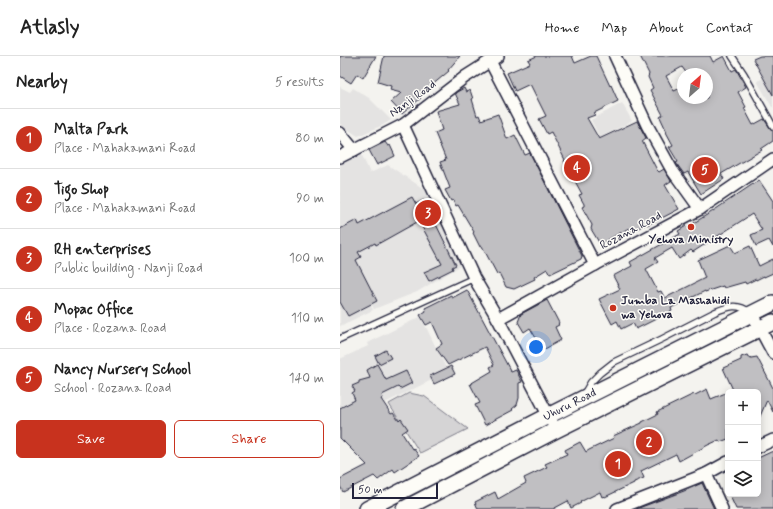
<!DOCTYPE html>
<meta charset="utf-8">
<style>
body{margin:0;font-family:Mynerve,sans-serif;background:#f6f6f6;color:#222}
.controls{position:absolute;right:12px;bottom:12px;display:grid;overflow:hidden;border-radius:6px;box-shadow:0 2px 10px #0003}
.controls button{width:36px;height:36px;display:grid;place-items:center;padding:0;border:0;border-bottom:1px solid #e0e0e0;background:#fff;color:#222;font:20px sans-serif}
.compass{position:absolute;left:337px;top:12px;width:36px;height:36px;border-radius:50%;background:#fff;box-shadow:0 2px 10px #0003;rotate:28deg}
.scale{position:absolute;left:12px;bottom:10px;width:86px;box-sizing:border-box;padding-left:4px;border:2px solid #22223b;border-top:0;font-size:11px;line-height:14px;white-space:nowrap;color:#22223b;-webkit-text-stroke:3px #fdfcf7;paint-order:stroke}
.you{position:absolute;left:196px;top:291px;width:14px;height:14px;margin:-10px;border:3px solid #fff;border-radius:50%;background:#1a73e8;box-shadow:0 0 0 6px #1a73e833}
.badge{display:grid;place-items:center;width:26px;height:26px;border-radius:50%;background:#c8321e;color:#fff;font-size:13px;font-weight:700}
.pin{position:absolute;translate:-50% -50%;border:2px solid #fff;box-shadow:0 1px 4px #0006}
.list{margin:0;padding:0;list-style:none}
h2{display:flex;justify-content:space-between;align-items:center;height:52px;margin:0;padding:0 16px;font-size:17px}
h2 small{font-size:13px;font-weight:400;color:#767676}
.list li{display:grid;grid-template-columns:26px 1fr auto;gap:12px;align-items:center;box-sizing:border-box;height:60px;padding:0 16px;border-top:1px solid #e0e0e0}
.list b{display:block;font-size:15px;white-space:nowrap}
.list p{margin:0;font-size:13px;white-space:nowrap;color:#767676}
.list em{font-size:13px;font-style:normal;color:#767676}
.actions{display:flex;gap:8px;padding:12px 16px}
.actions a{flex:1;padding:9px 0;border:1px solid #c8321e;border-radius:6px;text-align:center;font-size:14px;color:#c8321e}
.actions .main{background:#c8321e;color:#fff}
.icon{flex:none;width:22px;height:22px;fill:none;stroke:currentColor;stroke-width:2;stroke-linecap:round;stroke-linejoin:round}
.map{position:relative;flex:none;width:433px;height:453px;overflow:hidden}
header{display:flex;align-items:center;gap:24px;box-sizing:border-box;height:56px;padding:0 20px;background:#fff;border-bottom:1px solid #e0e0e0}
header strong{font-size:19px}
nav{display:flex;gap:22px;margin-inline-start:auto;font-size:14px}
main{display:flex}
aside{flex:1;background:#fff}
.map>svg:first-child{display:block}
.built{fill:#e4e3e2}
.green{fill:#d5d4d5;stroke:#7c7b88}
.building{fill:#c0bfc2;stroke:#22223b;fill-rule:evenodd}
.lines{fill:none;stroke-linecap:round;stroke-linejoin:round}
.lane-casing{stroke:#22223b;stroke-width:8}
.street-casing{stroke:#22223b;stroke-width:14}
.secondary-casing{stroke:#22223b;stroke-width:18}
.lane{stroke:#fdfcf7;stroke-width:5.5}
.street{stroke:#fdfcf7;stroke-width:11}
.secondary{stroke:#fdfcf7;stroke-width:15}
.poi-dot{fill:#c8321e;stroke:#fdfcf7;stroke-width:1.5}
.labels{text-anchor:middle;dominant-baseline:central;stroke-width:3;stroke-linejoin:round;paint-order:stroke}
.street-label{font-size:12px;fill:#22223b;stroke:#fdfcf7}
.poi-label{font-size:12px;font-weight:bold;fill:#22223b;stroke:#fdfcf7}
</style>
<header>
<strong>Atlasly</strong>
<nav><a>Home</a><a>Map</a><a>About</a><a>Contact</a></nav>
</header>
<main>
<aside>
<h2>Nearby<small>5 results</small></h2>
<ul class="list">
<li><span class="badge">1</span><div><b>Malta Park</b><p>Place · Mahakamani Road</p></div><em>80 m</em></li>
<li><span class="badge">2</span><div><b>Tigo Shop</b><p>Place · Mahakamani Road</p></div><em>90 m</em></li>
<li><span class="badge">3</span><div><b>RH enterprises</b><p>Public building · Nanji Road</p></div><em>100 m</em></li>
<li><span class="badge">4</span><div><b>Mopac Office</b><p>Place · Rozana Road</p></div><em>110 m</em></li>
<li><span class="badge">5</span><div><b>Nancy Nursery School</b><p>School · Rozana Road</p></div><em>140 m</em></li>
</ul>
<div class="actions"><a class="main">Save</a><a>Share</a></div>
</aside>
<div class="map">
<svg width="433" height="453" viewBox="0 0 433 453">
<rect width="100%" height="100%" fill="#f4f3ef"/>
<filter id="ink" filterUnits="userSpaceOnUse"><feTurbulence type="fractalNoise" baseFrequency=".025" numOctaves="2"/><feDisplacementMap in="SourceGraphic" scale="8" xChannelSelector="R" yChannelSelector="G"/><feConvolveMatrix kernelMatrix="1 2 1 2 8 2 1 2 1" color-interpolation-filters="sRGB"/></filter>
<g filter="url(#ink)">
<g class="built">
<path d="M433,18V51H432L417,25Z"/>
<path d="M0,31L10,36L13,32L29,42L51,64L43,69L18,80L4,71L0,68Z"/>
<path d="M282,47L292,65L260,82L251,64Z"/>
<path d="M20,95L30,117L48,109L87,135L107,177L120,210L77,236L34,253L13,215L33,254L0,270V106Z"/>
<path d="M80,261L87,273L108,316L0,369V303L28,290L27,287Z"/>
</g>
<path class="green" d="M69,337L84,340L128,373L80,397L49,348Z"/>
<g class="building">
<path d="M0,0H36L23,22L17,18L11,27L0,20Z"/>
<path d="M44,0H120L108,14L109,15L79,40L81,42L62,58L51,46L61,37L50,34L51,30L38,26Z"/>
<path d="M197,0H232L235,7L251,0H256L270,30L271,29L278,45L254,57L255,59L247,62L259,83L297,65L306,82L302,85L317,114L319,116L324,113L331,125L325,129L339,153L322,162L307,169L306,168L291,176L289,172L260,188L251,173L252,169L242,151L244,150V148L239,139L242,138L224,105L225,104L211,76L207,78L199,63L206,60L190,28L175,35L167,17L190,7L188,4Z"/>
<path d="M300,0H370L373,6L384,0L392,15L396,13L406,31L398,36L406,51L404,52L413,69L424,63L430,72L433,74V85L421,93L422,94L381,118L384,123L361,138L348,116L344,118L336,107L338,106L329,91L333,89L326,76H327L320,61L323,59L310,34L313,32L308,21L309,18ZM342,11L347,18H367V42H343V31L334,35L326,20Z"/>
<path d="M420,0H433V39L413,3Z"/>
<path d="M124,32L126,36L130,34L133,43H132L137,60L139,59L141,64L158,58L167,83L175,79L185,99L190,97L242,200L241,203L210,218L207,213L194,221L195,223L174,233L166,231L159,217L157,218L142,190L140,191L133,177L134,176L118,149L116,150L113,144L111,145L105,134L110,132L100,106L106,104L95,77L102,74L96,55L120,48L115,37Z"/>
<path d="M45,86L48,90L50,89L55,100L37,109L29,94Z"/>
<path d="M419,124L433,145V191L429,184L416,190L411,179L422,174L412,158L353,196L351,194L339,203L332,192L315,202L318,206L306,213L318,236L321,235L324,241L325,242L365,222L358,204L390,189L395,197L410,190L419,210L433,203V217L424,221V220L416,224V223L406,228L405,226L384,232L383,230L365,236V235L331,252L332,255L296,273L293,267L281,273L277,265L272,268L259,243L280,233L273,220L292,210L290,206L340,178L338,175L346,170L347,171L370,157Z"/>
<path d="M72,141L76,148L84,144L116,209L112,211L113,213L89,225L84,216L102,208L79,165L36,189L35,187L18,196L21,201L16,204L37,245L8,260L0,246V173L17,164L19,169Z"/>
<path d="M127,234L171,316L176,314L182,326L179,327V342L177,349L172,353L173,354L145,369L135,349L140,347L130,328L152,315L150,311L154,309L145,291L108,309L96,292L102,288L92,266L86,269L80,259L86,255L85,252L111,239L112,242Z"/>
<path d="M207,244L219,267L218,268L219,269L215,271L221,284L203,294L190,272L184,276L178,266L181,258Z"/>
<path d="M46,294L51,302L39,308L35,300Z"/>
<path d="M407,299L411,302L417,301L433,332V356L427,344L418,365V336H394L383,312L401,304V301Z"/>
<path d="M37,308L46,324L66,315L72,327L60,333L58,331L42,339L43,342L41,343L51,358L53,357L59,365L61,363L68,373L62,377L72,393L73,392L79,400L55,416L53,413L38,424L34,420L3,436L0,430V423L27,409L0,382V352L15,344L12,337L15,335L12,330L19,327V325L30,322L27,314Z"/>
<path d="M111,310L115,318L94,328L90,320Z"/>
<path d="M367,333L371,343L388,336V383L380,386L379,384L368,389L339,405L336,398L301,415L304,422L294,426V427L265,441L264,440L262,441L260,436L240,446L241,447L231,452L228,445L213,453H138L135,446L155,436L158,443L186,427L184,422L207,411L205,408L227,398L225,394L240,386L246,396L249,394L274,382L273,380L302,367V366L318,358L317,356L354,338L355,339Z"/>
<path d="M433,395V453H396L389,438H418V402Z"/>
<path d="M362,427L374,453H296L344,435Z"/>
</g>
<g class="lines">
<g class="lane-casing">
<g id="lane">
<path d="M392,0L404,18L433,70"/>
<path d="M0,283L134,222"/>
<path d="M244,338L251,326L260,317L274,306L322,283L375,256C389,250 398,247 411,257"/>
</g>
</g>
<g class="street-casing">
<g id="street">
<path d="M275,0L307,69L332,114L360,153"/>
<path d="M150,5L255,209"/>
<path d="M63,69L134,222L158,263L216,374"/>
<path d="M0,77L14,94"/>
<path d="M0,101L63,69L125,21L158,0"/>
<path d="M412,258L433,297"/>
<path d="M158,263L255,209L360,153L433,103"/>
<path d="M418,391L433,384"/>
<path d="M366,418L382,453"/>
<path d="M277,453L366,418L388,406"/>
</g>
</g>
<g class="secondary-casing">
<g id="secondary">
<path id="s1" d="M27,453L208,360L433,247"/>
<path d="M64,453L216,374L433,266"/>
</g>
</g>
<use href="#lane" class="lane"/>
<use href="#street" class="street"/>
<use href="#secondary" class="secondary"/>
</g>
</g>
<g class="poi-dot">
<circle cx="351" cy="171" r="4"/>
<circle cx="273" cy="252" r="4"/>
</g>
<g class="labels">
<g class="street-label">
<text transform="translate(73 43) rotate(-36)">Nanji Road</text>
<text transform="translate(291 175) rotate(-28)">Rozana Road</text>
<text stroke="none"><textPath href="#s1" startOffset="228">Uhuru Road</textPath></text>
</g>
<g class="poi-label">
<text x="351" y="184">Yehova Ministry</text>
<text x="281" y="245" text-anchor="start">Jumba La Mashahidi<tspan x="281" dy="14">wa Yehova</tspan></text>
</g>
</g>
</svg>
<div class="controls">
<button>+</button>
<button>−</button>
<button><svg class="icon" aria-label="layers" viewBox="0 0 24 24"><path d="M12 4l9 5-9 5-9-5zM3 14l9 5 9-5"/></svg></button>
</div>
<svg class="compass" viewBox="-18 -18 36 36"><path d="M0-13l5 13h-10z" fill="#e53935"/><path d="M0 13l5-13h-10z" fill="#767676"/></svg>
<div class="scale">50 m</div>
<div class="you"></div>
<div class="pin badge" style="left:278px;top:408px">1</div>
<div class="pin badge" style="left:309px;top:386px">2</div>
<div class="pin badge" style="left:88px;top:157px">3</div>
<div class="pin badge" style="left:237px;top:112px">4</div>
<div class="pin badge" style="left:365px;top:114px">5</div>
</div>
</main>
